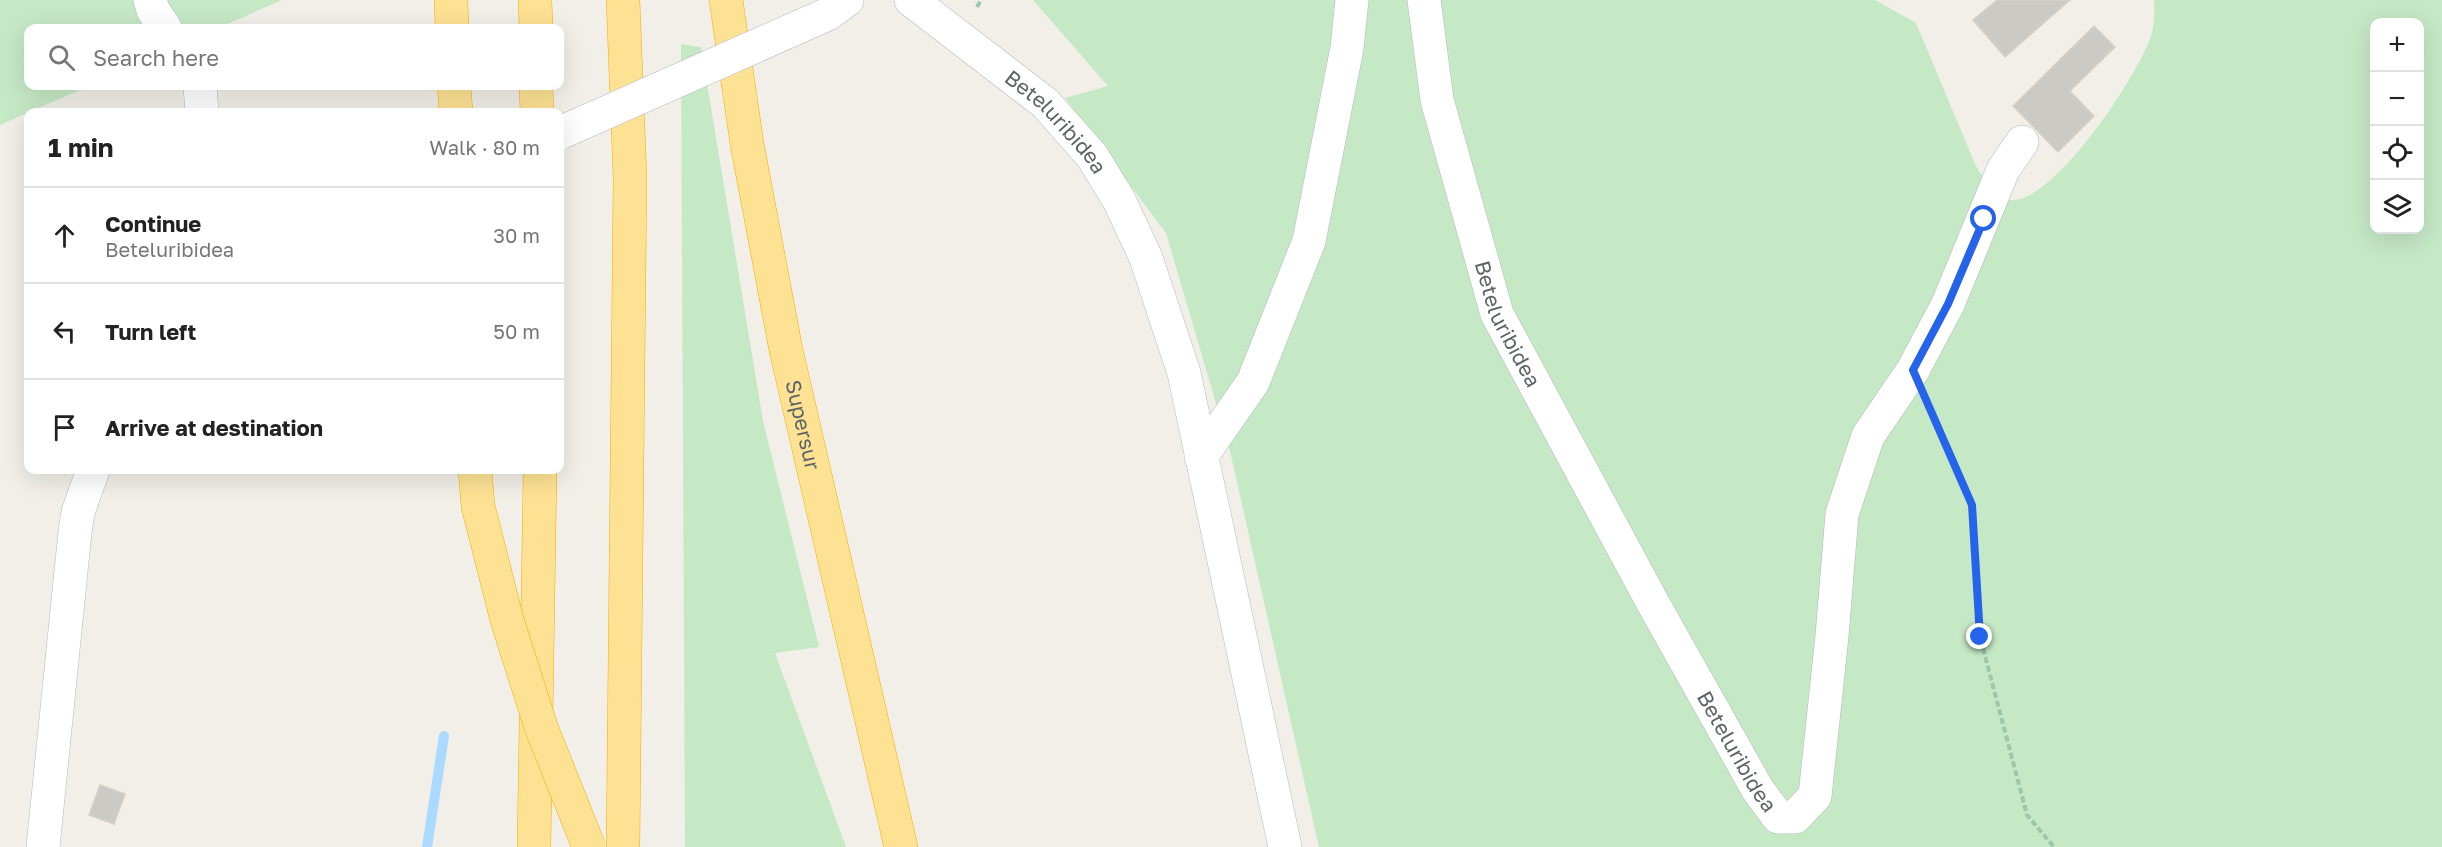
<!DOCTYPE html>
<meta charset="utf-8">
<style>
body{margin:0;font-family:"Golos Text",sans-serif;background:#f2f2f2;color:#222}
.controls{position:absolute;right:18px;top:18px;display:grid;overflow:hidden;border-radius:12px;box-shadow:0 6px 24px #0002}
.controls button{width:54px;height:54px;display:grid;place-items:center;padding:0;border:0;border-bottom:2px solid #e0e0e0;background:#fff;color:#222;font:30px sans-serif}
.stop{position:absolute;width:18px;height:18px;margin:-14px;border:4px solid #2563eb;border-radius:50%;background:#fff}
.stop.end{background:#2563eb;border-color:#fff;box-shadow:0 2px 6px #0008}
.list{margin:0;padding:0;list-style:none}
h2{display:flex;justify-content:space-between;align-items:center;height:78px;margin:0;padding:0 24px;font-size:26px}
h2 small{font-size:20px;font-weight:400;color:#767676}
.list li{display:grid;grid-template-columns:39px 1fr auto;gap:18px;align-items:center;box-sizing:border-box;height:96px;padding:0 24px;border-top:2px solid #e0e0e0}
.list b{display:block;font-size:22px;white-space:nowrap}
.list p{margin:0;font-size:20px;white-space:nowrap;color:#767676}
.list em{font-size:20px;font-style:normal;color:#767676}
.icon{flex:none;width:33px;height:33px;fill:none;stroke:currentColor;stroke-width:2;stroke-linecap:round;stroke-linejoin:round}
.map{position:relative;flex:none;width:2442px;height:847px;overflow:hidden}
.search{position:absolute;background:#fff;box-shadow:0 6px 24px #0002;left:24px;top:24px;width:540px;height:66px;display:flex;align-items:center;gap:15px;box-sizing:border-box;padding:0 21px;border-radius:12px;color:#767676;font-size:22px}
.panel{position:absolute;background:#fff;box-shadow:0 6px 24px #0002;left:24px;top:108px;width:540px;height:366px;border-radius:12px}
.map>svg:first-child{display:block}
.green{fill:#c5e8c5;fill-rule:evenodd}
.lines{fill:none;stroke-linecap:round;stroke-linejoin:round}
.stream{stroke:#aadaff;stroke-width:10}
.building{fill:#cccac5;stroke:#d6d1c6;stroke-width:1.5}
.minor-casing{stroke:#b5b8bc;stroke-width:34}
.tertiary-casing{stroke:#b5b8bc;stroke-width:34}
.motorway-casing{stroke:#f9ab00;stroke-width:34}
.path{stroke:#9cc7a9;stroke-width:4;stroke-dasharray:6 3;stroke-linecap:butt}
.minor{stroke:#fff;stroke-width:33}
.tertiary{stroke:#fff;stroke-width:33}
.motorway{stroke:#fde293;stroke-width:33}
.tertiary-bridge-casing{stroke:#b5b8bc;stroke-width:34;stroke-linecap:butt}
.motorway-bridge-casing{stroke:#f9ab00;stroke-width:34;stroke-linecap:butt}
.tertiary-bridge{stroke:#fff;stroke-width:33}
.motorway-bridge{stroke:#fde293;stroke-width:33}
.route{stroke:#2563eb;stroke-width:8}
.labels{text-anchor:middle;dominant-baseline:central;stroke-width:4.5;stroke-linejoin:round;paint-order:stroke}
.street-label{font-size:21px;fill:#5f6368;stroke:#fff}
</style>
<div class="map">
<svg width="2442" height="847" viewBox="0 0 2442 847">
<rect width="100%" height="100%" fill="#f1efe8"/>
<g class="green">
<path d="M0,0H282L218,28H28V86H89L0,125Z"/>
<path d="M1033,0H1875L1916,23L1975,164C1982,177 1997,200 2013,200C2057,199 2138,75 2151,36C2155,24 2154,12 2154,0H2442V847H1319L1230,451L1166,233L1065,98L1108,86ZM2374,22H2420V230H2374Z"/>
<path d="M681,44L701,47L763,421L819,647L775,653L846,847H685Z"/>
</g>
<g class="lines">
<path class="stream" d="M427,847L444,736"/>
</g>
<g class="building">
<path d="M1997,0H2070L2005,57L1973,20Z"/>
<path d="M2094,26L2115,47L2070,91L2094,116L2058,152L2013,106Z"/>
<path d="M100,785L125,794L114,824L89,815Z"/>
</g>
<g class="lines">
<g class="minor-casing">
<g id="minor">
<path d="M150,0L153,10L165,28"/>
<path id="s1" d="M911,0L1045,103L1092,156L1119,200L1146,258L1184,373L1285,847"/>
<path id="s2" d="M1424,0L1437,100L1497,314L1654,605L1758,790L1778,817H1795L1815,796L1832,636L1842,514L1868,436L1913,370L1948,304L2003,170L2022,142"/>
<path d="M200,86L202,112"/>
<path d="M1201,457L1253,382L1309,241L1347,48L1352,0"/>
</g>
</g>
<g class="tertiary-casing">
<g id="tertiary">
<path d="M828,14L847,0"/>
<path d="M43,847L75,532L78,512L93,470"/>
</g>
</g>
<g class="motorway-casing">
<g id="motorway">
<path d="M451,0L452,28"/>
<path d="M535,0L536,28"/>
<path id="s3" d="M726,0L747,144L786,350L901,847"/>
<path d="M454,86L456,112"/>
<path d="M536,86L537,112"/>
<path d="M534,847L540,470"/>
<path d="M623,847L630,178L623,0"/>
</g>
</g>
<g class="path">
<path d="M977,7L981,0"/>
<path d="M1929,406L1972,505L1980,637L2027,815L2054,847"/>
</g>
<use href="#minor" class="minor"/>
<use href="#tertiary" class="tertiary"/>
<use href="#motorway" class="motorway"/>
<g class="tertiary-bridge-casing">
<path id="tertiary-bridge" d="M560,133L828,14"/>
</g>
<g class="motorway-bridge-casing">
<path id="motorway-bridge" d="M475,470L478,506L507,620L541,727L589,847"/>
</g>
<use href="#tertiary-bridge" class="tertiary-bridge"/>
<use href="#motorway-bridge" class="motorway-bridge"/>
</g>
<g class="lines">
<path class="route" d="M1980,637L1972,505L1913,370L1948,304L1984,219"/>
</g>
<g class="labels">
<g class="street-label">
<text stroke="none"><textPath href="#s1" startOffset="190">Beteluribidea</textPath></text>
<text stroke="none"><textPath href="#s2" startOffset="336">Beteluribidea</textPath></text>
<text stroke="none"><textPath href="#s3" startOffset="432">Supersur</textPath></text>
<text stroke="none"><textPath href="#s2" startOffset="822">Beteluribidea</textPath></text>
</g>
</g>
</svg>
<div class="controls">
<button>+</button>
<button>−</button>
<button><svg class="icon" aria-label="locate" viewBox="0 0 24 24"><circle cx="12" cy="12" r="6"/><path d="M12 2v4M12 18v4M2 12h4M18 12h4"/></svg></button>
<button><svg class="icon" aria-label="layers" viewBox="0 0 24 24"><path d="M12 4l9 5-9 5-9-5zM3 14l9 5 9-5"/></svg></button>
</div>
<div class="stop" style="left:1984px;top:219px"></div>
<div class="stop end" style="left:1980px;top:637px"></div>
<div class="search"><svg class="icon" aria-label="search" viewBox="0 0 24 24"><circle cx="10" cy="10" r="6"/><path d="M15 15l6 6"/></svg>Search here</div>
<section class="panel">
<h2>1 min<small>Walk · 80 m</small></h2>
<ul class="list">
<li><svg class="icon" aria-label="ahead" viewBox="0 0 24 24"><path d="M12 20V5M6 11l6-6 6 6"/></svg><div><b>Continue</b><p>Beteluribidea</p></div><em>30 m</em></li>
<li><svg class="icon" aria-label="left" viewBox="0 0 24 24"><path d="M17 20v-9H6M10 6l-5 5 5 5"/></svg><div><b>Turn left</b></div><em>50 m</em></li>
<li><svg class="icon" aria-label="arrive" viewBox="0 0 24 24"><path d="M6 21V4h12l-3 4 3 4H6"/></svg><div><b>Arrive at destination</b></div></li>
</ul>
</section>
</div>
